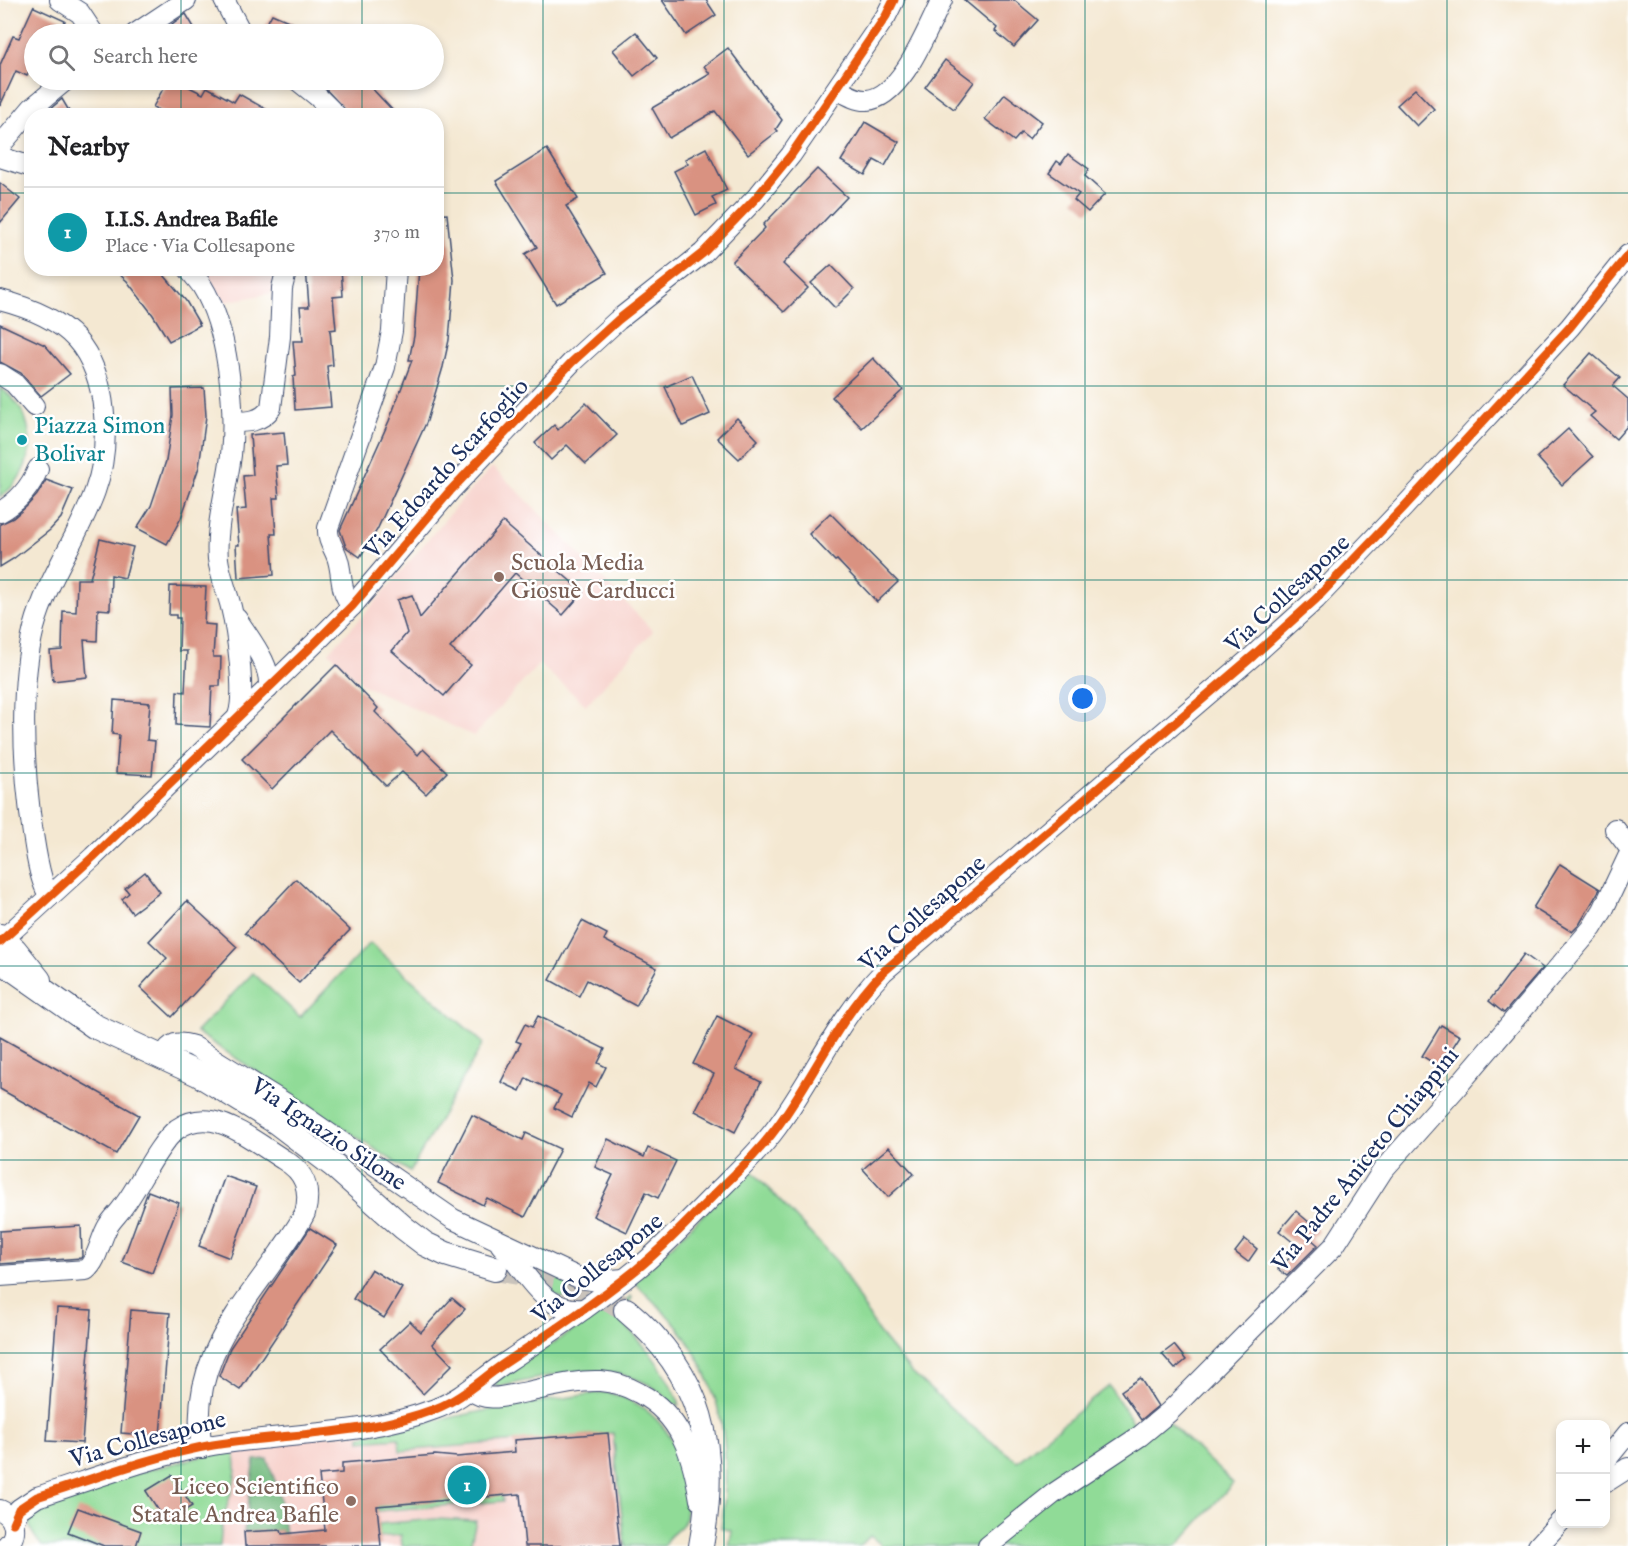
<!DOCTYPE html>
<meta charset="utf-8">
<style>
body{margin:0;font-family:"IM FELL English",serif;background:#f6f6f6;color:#202124}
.controls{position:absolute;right:18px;bottom:18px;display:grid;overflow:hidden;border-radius:12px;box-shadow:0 3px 9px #0003}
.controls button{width:54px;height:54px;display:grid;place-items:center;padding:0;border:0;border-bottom:2px solid #e0e0e0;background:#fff;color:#202124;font:30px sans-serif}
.you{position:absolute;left:1083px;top:699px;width:21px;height:21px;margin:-15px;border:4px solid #fff;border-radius:50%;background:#1a73e8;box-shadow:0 0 0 9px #1a73e833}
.badge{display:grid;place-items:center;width:39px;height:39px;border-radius:50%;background:#db2777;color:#fff;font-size:20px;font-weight:700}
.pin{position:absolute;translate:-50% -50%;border:3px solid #fff;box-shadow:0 2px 6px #0006}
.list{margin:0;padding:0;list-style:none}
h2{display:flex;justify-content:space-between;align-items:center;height:78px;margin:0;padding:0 24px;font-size:26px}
h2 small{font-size:20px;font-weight:400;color:#757577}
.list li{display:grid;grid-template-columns:39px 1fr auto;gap:18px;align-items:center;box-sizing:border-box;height:90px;padding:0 24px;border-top:2px solid #e0e0e0}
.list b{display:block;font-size:22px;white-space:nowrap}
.list p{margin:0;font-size:20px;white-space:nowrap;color:#757577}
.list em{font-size:20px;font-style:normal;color:#757577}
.icon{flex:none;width:33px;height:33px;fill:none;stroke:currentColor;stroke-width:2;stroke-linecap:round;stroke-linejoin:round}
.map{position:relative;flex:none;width:1628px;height:1546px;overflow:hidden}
.search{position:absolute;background:#fff;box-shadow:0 3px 9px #0003;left:24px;top:24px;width:420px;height:66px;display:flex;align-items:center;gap:15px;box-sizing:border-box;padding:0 21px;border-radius:33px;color:#757577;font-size:22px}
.panel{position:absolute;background:#fff;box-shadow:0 3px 9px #0003;left:24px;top:108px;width:420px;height:168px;border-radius:24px}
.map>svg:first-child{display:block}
.built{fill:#f7d0ca}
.green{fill:#90db97;stroke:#56857a;stroke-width:1.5}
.forest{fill:#74bb80;stroke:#48756f;stroke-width:1.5}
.building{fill:#d99281}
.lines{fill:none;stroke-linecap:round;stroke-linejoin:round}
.tertiary-tunnel{stroke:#c9c3bb;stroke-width:24;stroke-dasharray:24 12;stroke-linecap:butt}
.minor-casing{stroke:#3c4b6f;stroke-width:22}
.tertiary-casing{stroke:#3c4b6f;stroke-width:26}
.minor{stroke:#fff;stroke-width:20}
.tertiary{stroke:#fff;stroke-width:24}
.cycleway-casing{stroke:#fff;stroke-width:13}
.cycleway{stroke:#e8590c;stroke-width:9}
.grid{fill:none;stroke:#0f766e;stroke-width:1.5;stroke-opacity:0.55}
.culture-dot{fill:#0f9aa8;stroke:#fff;stroke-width:2}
.education-dot{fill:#8d6e63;stroke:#fff;stroke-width:2}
.labels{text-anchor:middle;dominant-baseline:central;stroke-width:5;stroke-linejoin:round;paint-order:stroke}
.culture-label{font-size:24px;fill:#0d838f;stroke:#fff;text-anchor:start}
.street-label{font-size:24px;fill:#1b2f5e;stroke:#fff}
.education-label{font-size:24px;fill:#785e54;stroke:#fff;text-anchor:start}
</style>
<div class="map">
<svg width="1628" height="1546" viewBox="0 0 1628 1546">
<rect width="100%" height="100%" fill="#fff"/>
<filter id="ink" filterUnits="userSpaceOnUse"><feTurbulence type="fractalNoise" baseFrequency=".0167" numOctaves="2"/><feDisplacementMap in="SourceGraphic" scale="12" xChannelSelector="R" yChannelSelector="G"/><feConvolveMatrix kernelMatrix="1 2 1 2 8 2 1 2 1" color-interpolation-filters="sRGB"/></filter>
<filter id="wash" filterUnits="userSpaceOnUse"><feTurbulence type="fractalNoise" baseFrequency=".008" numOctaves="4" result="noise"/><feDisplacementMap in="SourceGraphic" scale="24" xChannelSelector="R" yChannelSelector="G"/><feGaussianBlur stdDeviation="1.35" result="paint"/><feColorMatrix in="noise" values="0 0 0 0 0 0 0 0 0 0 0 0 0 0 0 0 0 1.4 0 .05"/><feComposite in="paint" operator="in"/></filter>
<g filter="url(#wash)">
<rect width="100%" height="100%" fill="#f4e8d2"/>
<g class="built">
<path d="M204,269H279L272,293L225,302Z"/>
<path d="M492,467L517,490L653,631L586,705L539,664L474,736L363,685L329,652L370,608L458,504Z"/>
<path d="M603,1392L612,1393L664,1546H203L233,1447L401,1428L488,1410Z"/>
</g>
<g class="green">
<path d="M0,388C40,413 39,471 0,497Z"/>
<path d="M370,943L483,1043L410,1172L196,1032L253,973L300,1017Z"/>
<path d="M750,1169L838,1263L878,1332L912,1373L969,1424L1017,1461L1109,1386L1144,1438L1167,1421L1233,1483L1177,1546H883L870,1536L860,1546H729L732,1531L721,1528C733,1454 724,1386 676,1325C663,1310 648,1296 634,1282Z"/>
<path d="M525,1257L570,1281V1288L567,1296L562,1298L546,1292Z"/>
<path d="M631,1296L632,1298L618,1318C646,1346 662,1365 679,1402V1406C671,1405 667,1398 661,1393C654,1387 645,1382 636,1379C592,1361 543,1378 498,1387L494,1385L496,1378L573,1331L614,1299L620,1305Z"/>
<path d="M603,1392C653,1400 686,1444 686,1494C686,1502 687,1514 684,1522C679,1532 667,1534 664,1546H625L613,1433L400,1451L399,1438L360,1441V1436L488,1410Z"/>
<path d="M232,1449C243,1470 228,1497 224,1518C221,1527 221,1537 220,1546H42C32,1534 23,1522 35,1507L136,1473Z"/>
<path d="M502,1495L503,1501L377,1511V1506Z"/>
<path d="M436,1519L476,1521L470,1546H402L401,1535L379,1537V1524Z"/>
</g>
<path class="forest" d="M267,1459L279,1492L285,1534H282L281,1530L244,1532L255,1460Z"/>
<g id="blocks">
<g class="building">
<path d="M662,0H706L716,15L686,35Z"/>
<path d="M964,0H1014L1038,20L1014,47L995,31L997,28Z"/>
<path d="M34,5V7L65,21L59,34H34V59L27,76L16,71L0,106V65L13,36L19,38Z"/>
<path d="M186,14L198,34H178L172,24Z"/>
<path d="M272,14L319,34H261Z"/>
<path d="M636,32L657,58L634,76L613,50Z"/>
<path d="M728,48L782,120L776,129L778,131L748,154L715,111L669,138L652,108L710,74L704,66Z"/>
<path d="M945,60L974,82L954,109L925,87Z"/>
<path d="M168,80H175L203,94L207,87L234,102L239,94L278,116H169L153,107Z"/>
<path d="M317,80H364L398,116H351Z"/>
<path d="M1415,89L1434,109L1417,126L1397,105Z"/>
<path d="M1005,94L1042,122L1029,139L1021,133L1014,141L985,119Z"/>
<path d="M62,99L72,116H52L49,110Z"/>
<path d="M865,122L899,142L885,166L874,160L865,175L841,161Z"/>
<path d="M706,148L727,190L712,197L716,205L696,215L674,171L688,164L685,159Z"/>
<path d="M547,149L578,199L566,206L607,273L556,304L525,254L537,247L496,181Z"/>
<path d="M1068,154L1089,169L1085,176L1105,194L1088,212L1074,200L1079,194L1049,173L1057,161L1061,164Z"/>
<path d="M817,169L847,197L783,264L808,288L784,312L732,262L765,228L763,225Z"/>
<path d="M0,183L20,199L0,223Z"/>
<path d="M447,214L454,280L449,340L443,367L427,421L377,530L360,557L346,547L340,530L389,421L412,360H409L414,336L419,268H436V215Z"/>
<path d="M831,265L854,289L835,308L811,283Z"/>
<path d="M112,268H158L186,301L200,325L169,341L153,315L127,281Z"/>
<path d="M306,268H341L343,296L333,297L336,329L330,330L333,365L327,366L331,407L295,410L293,377L296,376L293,341H303L300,307H309Z"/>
<path d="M0,324L45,345L70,374L41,396L21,373L0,362Z"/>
<path d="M1591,353L1620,378L1613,386L1628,399V425L1616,439L1590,416L1595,412L1563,385Z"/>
<path d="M873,358L903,390L862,428L832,397Z"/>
<path d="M692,375L710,414L683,426L665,387Z"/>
<path d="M204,388L206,416L199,467L181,518L167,544L137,528L151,506L166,461L173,415L172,389Z"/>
<path d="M586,403L617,435L586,464L567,445L551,460L535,443L554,425L558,430Z"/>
<path d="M737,418L758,440L739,459L717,438Z"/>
<path d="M1568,429L1593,457L1562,485L1537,457Z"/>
<path d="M284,432L287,465L276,466L279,498H273L276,534H271L274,575L238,578L236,545H239L236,510L246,509L243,476L253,475L250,435Z"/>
<path d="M46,480L73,490L61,518L50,530L13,559L0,567V524L13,518L26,507L37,495Z"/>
<path d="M830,513L898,582L877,602L837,560L835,561L809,534Z"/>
<path d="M503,522L583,592L563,615L515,573L450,648L471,665L444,696L392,651L407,633L397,600L412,595L420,618Z"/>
<path d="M100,539L133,547L125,578L111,575L110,610L98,609L97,641L84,640L87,677L53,681L50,651L62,650L63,611L76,612L77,579H90Z"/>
<path d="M170,586L206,587L204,624L215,625L213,657H221L220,686H212L210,727L176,725L177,691L185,692L187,651H179L180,618H176V615H169Z"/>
<path d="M336,665L378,708L375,712L418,755L423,749L447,772L426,794L402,772L386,786L330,730L272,789L242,759Z"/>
<path d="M114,700L150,703L147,740L155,741L152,775L116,773L119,735L112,734Z"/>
<path d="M1560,864L1600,889L1579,925L1572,932L1533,908Z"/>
<path d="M145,872L160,892L132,913L122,899L129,893L125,888Z"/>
<path d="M296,879L350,930L299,983L245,933Z"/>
<path d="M187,901L237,947L172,1017L140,987L167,958L149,941Z"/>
<path d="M582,921L607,934L604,940L657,968L636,1006L587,980L579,996L550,980Z"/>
<path d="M1524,954L1543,968L1504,1013L1489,1001Z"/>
<path d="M538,1016L605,1049L598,1063L606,1067L596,1087L589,1083L572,1117L554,1108L561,1095L526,1078L520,1091L501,1082L521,1043L516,1041L525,1024L532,1027Z"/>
<path d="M717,1016L753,1034L736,1069L761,1082L735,1132L695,1111L714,1074L693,1064Z"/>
<path d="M1441,1025L1460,1036L1440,1067L1422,1056Z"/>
<path d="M0,1037L139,1115L116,1154L0,1089Z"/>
<path d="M472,1115L523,1140L526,1133L560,1149L525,1217L487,1198L483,1205L438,1183Z"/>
<path d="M608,1139L644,1157L648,1148L676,1161L658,1198L646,1192L627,1232L593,1216L613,1175L595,1167Z"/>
<path d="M889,1147L914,1174L888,1197L863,1169Z"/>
<path d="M225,1176L256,1187L230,1258L199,1246Z"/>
<path d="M148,1191L179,1203L152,1273L122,1262Z"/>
<path d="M1296,1211L1318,1230L1311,1239L1318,1245L1287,1276L1278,1269L1300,1248L1279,1231Z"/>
<path d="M81,1226L82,1256L81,1258L0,1264V1231Z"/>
<path d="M310,1228L337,1245L240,1390L219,1376L230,1348Z"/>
<path d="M1245,1239L1257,1249L1248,1262L1235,1252Z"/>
<path d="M371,1269L402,1288L384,1318L353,1299Z"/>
<path d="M452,1298L465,1309L432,1344L452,1365L423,1394L380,1349L410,1321L421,1332Z"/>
<path d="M57,1308L92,1310L82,1443L47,1441Z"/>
<path d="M131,1310L170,1313L160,1436L121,1433Z"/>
<path d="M1174,1345L1186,1360L1175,1369L1162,1354Z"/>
<path d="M1140,1378L1158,1406L1141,1420L1121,1391Z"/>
<path d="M608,1433L620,1546H525L520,1494L377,1506L381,1546H245L244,1532L281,1530L282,1534L325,1530L319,1475L342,1473V1463L435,1455L457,1457L515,1452L514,1440Z"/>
<path d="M172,1475L192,1506L166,1522L146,1491Z"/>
<path d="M78,1508L141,1531L136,1546H104L68,1532Z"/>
</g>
</g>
</g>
<g filter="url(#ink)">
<use href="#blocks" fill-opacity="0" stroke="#3c4b6f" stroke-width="1.5"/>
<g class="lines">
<path class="tertiary-tunnel" d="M495,1269C540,1277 588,1282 626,1310"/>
<g class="minor-casing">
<g id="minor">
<path d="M60,0L80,13L94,34"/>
<path d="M224,0L242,34"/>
<path d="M135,34L186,0"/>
<path d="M297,80L317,96L337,116"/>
<path d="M837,89C846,94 857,101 867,100C902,98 928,27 942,0"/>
<path d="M0,146L32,108L66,80"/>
<path d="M0,157L32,167"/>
<path d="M188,268C192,274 198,280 202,286C228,328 236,407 231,455C227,488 215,526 218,559C220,575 227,591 231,607C237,631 246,695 238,716"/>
<path d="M0,300C27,307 57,318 76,339C109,376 111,447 95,491C78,538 47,579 34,628C20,683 23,757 30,813C33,832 38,882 50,896"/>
<path d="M0,374L14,383L34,406"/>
<path d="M233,422C248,422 261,422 271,408L280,337L282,288L287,268"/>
<path d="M0,512C18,502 30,488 38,469"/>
<path d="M352,606C339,589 343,578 338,560C335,549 327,541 328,528L385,367L392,331L396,268"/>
<path d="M237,619C248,637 274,668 268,689"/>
<path d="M1615,829L1628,846"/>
<path d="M0,942L93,857L316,642L352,606L450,491L572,362L618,320L703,253L756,198L791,155L886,16L894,0"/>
<path d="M163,1057C170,1042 178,1041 193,1046L285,1103L453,1219L579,1278L598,1281L624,1279"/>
<path d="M501,1245C527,1271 541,1313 584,1309"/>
<path d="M0,1276L86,1270C98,1260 100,1239 108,1226C113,1218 120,1212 125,1204C140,1184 158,1144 177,1129C187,1122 200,1119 212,1121C235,1125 263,1147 284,1160C305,1172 311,1190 305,1213C298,1227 288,1240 280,1252C236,1315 188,1365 202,1448"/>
<path d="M471,1390C487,1404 508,1395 527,1392C551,1387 576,1380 600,1381C614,1382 627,1386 639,1393C681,1415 693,1456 700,1500"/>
<path d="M1606,1460L1628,1433"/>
<path d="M1606,1482L1628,1468"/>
<path d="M0,1510C16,1517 19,1535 6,1546"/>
<path d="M13,1523L19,1509L37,1497C93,1479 155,1455 213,1445C287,1433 365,1436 435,1409C462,1399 481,1379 505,1363C550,1333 595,1303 637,1269C664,1247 688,1221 713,1196C735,1174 758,1153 777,1127C815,1075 837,1020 883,972L1253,656L1316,599L1403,508L1570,327L1628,255"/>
<path d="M988,1546L1053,1494L1140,1436L1169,1412L1334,1246L1383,1170L1456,1088L1592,928L1603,910L1628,857"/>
<path d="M1538,1546L1560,1522"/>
</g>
</g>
<g class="tertiary-casing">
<g id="tertiary">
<path d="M0,936L15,950L39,980"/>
<path d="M0,960L94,1026L198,1074L276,1122L334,1166L404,1228L425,1244L446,1254L495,1269"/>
<path d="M626,1310C704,1375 719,1449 701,1546"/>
</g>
</g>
<use href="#minor" class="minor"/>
<use href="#tertiary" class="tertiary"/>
<g class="cycleway-casing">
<g id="cycleway">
<path d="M0,942L93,857L316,642L352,606L450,491L572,362L618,320L703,253L756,198L791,155L886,16L894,0"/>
<path d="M13,1523L19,1509L37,1497C93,1479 155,1455 213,1445C287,1433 365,1436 435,1409C462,1399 481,1379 505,1363C550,1333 595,1303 637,1269C664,1247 688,1221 713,1196C735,1174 758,1153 777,1127C815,1075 837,1020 883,972L1253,656L1316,599L1403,508L1570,327L1628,255"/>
</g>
</g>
<use href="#cycleway" class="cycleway"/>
</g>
</g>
<path class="grid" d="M181,0V34M362,0V34M543,0V1546M724,0V1546M904,0V1546M1085,0V1546M1266,0V1546M1447,0V1546M181,80V116M362,80V116M0,193H32M436,193H1628M181,268V1546M362,268V1546M0,386H1628M0,580H1628M0,773H1628M0,966H1628M0,1160H1628M0,1353H1628"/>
<circle class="culture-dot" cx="22" cy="440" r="6"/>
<g class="education-dot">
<circle cx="499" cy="577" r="6"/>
<circle cx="351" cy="1501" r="6"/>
</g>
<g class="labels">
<g class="culture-label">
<text x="34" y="426">Piazza Simon<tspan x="34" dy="28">Bolivar</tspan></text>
</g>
<g class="street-label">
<text transform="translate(447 469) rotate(-48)">Via Edoardo Scarfoglio</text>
<text transform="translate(1288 594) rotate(-43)">Via Collesapone</text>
<text transform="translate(923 914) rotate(-42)">Via Collesapone</text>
<text transform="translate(328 1135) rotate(34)">Via Ignazio Silone</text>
<text transform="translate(1366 1160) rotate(-51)">Via Padre Aniceto Chiappini</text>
<text transform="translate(598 1269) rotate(-39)">Via Collesapone</text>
<text transform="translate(148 1440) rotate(-15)">Via Collesapone</text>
</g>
<g class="education-label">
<text x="511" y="563">Scuola Media<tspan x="511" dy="28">Giosuè Carducci</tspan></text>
<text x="339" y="1487" text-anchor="end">Liceo Scientifico<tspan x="339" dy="28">Statale Andrea Bafile</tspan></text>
</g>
</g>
</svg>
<div class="controls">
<button>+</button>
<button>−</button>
</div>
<div class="you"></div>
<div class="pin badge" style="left:467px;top:1485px;background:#0f9aa8">1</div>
<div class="search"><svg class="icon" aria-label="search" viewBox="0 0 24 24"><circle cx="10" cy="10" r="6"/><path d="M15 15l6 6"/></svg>Search here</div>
<section class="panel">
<h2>Nearby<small></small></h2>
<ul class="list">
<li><span class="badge" style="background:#0f9aa8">1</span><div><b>I.I.S. Andrea Bafile</b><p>Place · Via Collesapone</p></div><em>370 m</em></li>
</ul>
</section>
</div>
